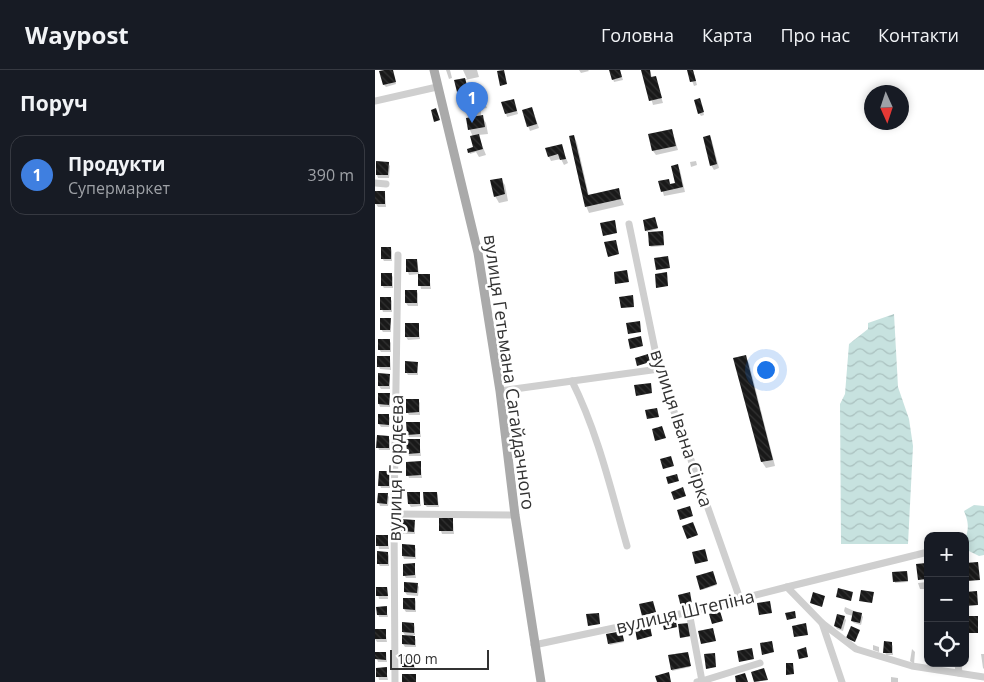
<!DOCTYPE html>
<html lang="uk">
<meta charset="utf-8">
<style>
body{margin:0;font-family:"Open Sans",sans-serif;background:#20242c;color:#f1f3f6}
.controls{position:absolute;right:15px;bottom:15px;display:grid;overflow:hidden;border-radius:10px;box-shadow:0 2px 8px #0003}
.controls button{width:45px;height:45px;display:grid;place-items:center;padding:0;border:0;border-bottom:1px solid #363941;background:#171b24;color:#f1f3f6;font:25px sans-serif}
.compass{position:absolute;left:489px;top:15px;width:45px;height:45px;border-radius:50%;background:#171b24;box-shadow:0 2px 8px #0003;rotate:177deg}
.scale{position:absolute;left:15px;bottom:12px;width:99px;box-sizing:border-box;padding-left:5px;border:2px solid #323232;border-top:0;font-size:14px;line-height:18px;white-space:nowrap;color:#323232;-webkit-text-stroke:4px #fff;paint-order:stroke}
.you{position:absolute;left:390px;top:299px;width:18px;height:18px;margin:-12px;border:4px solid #fff;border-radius:50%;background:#1a73e8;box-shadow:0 0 0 8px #1a73e833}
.badge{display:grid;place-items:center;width:32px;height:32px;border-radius:50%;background:#b45309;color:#fff;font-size:16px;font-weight:700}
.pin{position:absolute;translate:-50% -41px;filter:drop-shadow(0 1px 2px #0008)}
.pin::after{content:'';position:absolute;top:26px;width:18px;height:15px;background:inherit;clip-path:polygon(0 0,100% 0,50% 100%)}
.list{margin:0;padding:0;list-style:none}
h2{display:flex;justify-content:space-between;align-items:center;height:65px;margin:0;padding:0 20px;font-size:21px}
h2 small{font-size:16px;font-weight:400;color:#9ea1a6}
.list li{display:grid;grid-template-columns:32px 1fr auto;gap:15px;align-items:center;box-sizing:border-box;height:80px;margin:0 10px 10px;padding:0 10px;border:1px solid #363941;border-radius:15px}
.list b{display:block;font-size:19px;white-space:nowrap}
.list p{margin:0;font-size:16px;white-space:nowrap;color:#9ea1a6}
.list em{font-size:16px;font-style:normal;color:#9ea1a6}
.icon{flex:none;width:28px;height:28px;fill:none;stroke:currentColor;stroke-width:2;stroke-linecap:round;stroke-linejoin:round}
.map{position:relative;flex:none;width:609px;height:612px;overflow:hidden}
header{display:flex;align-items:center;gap:30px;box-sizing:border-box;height:70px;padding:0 25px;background:#171b24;border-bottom:1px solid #363941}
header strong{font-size:24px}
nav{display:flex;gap:28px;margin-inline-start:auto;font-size:18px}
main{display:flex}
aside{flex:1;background:#171b24}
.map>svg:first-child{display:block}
.water{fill:url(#water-waves)}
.shadow{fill:#0003}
.building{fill:url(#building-back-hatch)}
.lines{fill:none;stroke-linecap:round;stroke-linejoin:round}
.minor{stroke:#cfcfcf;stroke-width:7}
.major{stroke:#aaa;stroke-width:9}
.labels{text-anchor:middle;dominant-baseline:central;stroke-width:5;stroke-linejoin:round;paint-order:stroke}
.street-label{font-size:18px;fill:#323232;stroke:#fff}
</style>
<header>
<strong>Waypost</strong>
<nav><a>Головна</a><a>Карта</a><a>Про нас</a><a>Контакти</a></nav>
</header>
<main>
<aside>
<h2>Поруч<small></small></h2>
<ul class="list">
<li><span class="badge" style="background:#3f7fe0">1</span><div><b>Продукти</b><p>Супермаркет</p></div><em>390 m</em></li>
</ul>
</aside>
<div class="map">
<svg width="609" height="612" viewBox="0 0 609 612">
<defs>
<pattern id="water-waves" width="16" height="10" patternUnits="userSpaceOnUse" patternTransform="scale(1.25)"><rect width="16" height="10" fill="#c7e2df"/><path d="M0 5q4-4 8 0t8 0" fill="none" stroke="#abc2c0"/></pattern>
<pattern id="building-back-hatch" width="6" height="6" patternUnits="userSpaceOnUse" patternTransform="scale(1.25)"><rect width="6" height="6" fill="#191919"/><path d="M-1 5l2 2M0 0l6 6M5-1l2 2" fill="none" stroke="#323232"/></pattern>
</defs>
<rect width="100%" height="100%" fill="#fff"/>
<g class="water">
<path d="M519,244L523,317L534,349L538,376L533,474H466L465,334L470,324L474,274L493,259V253Z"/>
<path d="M599,435L609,436V485L604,486L590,479C590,461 597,460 589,441Z"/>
</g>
<g class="shadow">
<path d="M14,0L18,2L21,14L11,17L9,15Z"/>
<path d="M71,0H75L77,8L74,9Z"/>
<path d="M88,0H102L104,7L90,10L94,22L85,24L81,11L92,9Z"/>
<path d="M204,0H213L214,1L206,3Z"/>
<path d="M235,0H245L248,10L239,12Z"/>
<path d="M268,0H275L277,8L280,7L288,33L278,35Z"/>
<path d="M313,0H318L322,15L319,16Z"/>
<path d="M106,24L112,38L106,39V45L111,53L113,64L103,65L111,85L104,87L101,82L95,84L94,80L100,78L98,67L95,60L93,49H96L91,41Z"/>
<path d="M128,33H140L143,44L132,47Z"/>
<path d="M326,33L329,45L326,46L324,43Z"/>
<path d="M157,38L164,58L155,61L153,56Z"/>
<path d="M297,60L303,80L281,85L278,81Z"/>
<path d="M199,66L202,73L214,126L243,120L249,135L214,143L211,136Z"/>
<path d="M335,66L337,71L344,98L339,100L336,95Z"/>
<path d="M186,75L193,93L189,95L186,89L176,91L174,87Z"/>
<path d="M321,91L322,95L316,97L315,92Z"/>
<path d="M13,93L15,96L14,108H3L2,105Z"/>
<path d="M302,95L305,100L310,122L289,126L285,112L293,110L296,115L301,114Z"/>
<path d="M126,109L130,115L133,131L124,133L120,126Z"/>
<path d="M10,123L11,137H3L1,134Z"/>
<path d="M280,149L283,159L272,162L269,150Z"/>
<path d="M288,162L289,176L276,177L275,176Z"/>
<path d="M16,178L17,181V191H9L7,188Z"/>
<path d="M42,190L44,204L34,205L33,202Z"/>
<path d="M16,204L18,207V218H9L7,215Z"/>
<path d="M54,205L56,219H46L44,206Z"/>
<path d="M42,221L43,224V236H33L31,233Z"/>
<path d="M15,228L17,231V242H8L7,239Z"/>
<path d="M15,249L16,252V262H8L6,259Z"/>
<path d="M43,254L45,269L33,270L31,267Z"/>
<path d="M14,270L16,273V282H6L4,279Z"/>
<path d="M370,287L374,293L400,396L391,398L387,392L360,289Z"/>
<path d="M15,288L16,300L5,299L4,297Z"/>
<path d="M42,293L43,296V305H33L31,302Z"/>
<path d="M14,305L15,308V319H6L4,316Z"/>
<path d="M4,324H14L15,327V337H5L4,334Z"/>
<path d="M43,330L45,333V345H34L32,342Z"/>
<path d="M13,345L15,348L14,357H6L4,354Z"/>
<path d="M44,353L46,367H34L33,364Z"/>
<path d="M13,367L15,370V380H4L3,377Z"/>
<path d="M44,370L46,386H34L33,383Z"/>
<path d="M45,392L47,408H34L33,405Z"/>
<path d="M14,402L15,405V418H6L5,415Z"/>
<path d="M44,423L46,436L36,437L34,434Z"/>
<path d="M62,423L64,437H52L50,435Z"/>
<path d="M12,424L14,427L13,436H5L4,433Z"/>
<path d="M77,449L78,452L79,464H67L66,461Z"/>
<path d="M27,450L39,451L40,454V464H28L27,461Z"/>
<path d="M12,466L14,479H4L2,467Z"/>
<path d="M28,476H39L41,479V489H29L28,486Z"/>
<path d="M13,483L14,486V496H5L3,493Z"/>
<path d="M39,495L41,508H31L29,505Z"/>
<path d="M337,502L342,515L327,520L323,507Z"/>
<path d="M519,503H532L533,512L520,513Z"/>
<path d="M552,512L553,519H545L543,513Z"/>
<path d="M31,514H42L44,517L43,526L32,525L30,522Z"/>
<path d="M2,519H12L13,529H4Z"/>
<path d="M40,529L41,532V542H31L29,539Z"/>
<path d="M470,537L486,544L488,547L486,555L479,553L477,551L478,546L471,544L469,541Z"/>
<path d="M11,538L13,547H4L3,544Z"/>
<path d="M469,547L471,550L468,561L462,559L460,556Z"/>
<path d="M28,554H39L40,557V565H38L41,570V577H30L28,574L31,567L28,562Z"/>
<path d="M10,560L12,572H2L0,569Z"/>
<path d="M247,564L249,572L235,575L234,574Z"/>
<path d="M516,573L518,576V585H511L510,582Z"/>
<path d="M498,575L504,577V582L498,580Z"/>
<path d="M550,575H553V590L549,587Z"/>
<path d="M537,579L540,582L539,594L535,591Z"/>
<path d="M11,583L12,592H3L2,589Z"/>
<path d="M313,584L315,597L297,601V600Z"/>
<path d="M606,584H609V599L608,598Z"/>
<path d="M39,586L40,600H30L28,597Z"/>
<path d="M2,599H11L13,610H4Z"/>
<path d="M516,607L523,608V612H516Z"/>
</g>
<g class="building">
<path d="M9,0H18L21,12L8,15L4,1Z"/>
<path d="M129,0L132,14L125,16L122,1Z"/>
<path d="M234,0H245L247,7L237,10Z"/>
<path d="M266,0H275L276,7L281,6L287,28L274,31Z"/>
<path d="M312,0H318L321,11L315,12Z"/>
<path d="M90,8L93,19L82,22L79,10Z"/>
<path d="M107,22L109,32L103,33L104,38L90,41L87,27Z"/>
<path d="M325,28L329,42L323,44L319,30Z"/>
<path d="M139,29L142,41L130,44L126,32Z"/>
<path d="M157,37L162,54L152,57L147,40Z"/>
<path d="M61,38L65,50L59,52L56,40Z"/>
<path d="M108,45L110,57L93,60L91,48Z"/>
<path d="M297,59L301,76L277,81L273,64Z"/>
<path d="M104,64L108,79L93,83L92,79L98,77L95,66Z"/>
<path d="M199,65L213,125L244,118L246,129L210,137L194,66Z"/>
<path d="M335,65L342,94L335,96L328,67Z"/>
<path d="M187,74L191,89L185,90L183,84L173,87L170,78Z"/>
<path d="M1,91L14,92L13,105H1Z"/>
<path d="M303,94L308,117L286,122L283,111L294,109L295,114L300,113L296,96Z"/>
<path d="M127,108L130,124L119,127L115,110Z"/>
<rect x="0" y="121" width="10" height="13"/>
<path d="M280,147L283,158L270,161L268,150Z"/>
<path d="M240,150L242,163L228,166L225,153Z"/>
<path d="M288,161L289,175L274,176L273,162Z"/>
<path d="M241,170L244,184L233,187L229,172Z"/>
<rect x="6" y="177" width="10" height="12"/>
<path d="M293,186L295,198L281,200L279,188Z"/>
<path d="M31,189H42L43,202H31Z"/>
<path d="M252,200L254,212L240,214L239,202Z"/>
<path d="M292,202L293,216L281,218L280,204Z"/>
<rect x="6" y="203" width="11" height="13"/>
<rect x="43" y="204" width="12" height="12"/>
<rect x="30" y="220" width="12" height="13"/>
<path d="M258,225L259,237L246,238L244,227Z"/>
<rect x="5" y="227" width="11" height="13"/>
<path d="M5,248H16L15,260H5Z"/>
<path d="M265,251L266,262L253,264L251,253Z"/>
<rect x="30" y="253" width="14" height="14"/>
<path d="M266,266L268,276L255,279L253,269Z"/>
<rect x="3" y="269" width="12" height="11"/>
<path d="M273,284L275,292L262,296L260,288Z"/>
<path d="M371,285L398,390L386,392L358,288Z"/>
<rect x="2" y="286" width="13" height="11"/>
<path d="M30,291L43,292L42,303H30Z"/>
<path d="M3,303L15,304L14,316H3Z"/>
<path d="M276,313L277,323L261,326L259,315Z"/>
<path d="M3,323H15L14,335L3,334Z"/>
<path d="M31,329H44V342L31,343Z"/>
<path d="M282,338L284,347L272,349L270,340Z"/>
<path d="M3,344H14V355L3,354Z"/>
<path d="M31,352H45V364L32,365Z"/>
<path d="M287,356L291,368L280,371L277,359Z"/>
<path d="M2,365L14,366V378H1Z"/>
<path d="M31,369H45V383L32,384Z"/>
<path d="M296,386L299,396L288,399L285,389Z"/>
<path d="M46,391V405L31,406V392Z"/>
<path d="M4,401H14V416H3Z"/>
<path d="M302,404L304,411L293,414L291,407Z"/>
<path d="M308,417L311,426L299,430L296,422Z"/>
<path d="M32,422H45V434H33Z"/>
<path d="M48,422H62L63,435H49Z"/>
<path d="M3,423H13L12,434L2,433Z"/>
<path d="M315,436L318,446L305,450L302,440Z"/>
<rect x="64" y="448" width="14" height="13"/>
<path d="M26,449L40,450L39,462L26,461Z"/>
<path d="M318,452L323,465L312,469L307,456Z"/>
<rect x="1" y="465" width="12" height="11"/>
<path d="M27,474L40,475V487L27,486Z"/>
<path d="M330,479L333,491L320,494L317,482Z"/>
<path d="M2,481L13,482V494H2Z"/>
<path d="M603,492L605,510L592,511L590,493Z"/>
<path d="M40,493V505L28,506V494Z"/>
<path d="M551,493L552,509L543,510L541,494Z"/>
<path d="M338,501L342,514L325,520L321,506Z"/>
<path d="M532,501L533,511L518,512L517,502Z"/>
<path d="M29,512L43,513L42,523L29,522Z"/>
<path d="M1,517H12L13,526H1Z"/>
<path d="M463,518L478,522L476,531L461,527Z"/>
<path d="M486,520L499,522L497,533L484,531Z"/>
<path d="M602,521L603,535L590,536V522Z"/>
<path d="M315,522L317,534L306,537L303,525Z"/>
<path d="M438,522L450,526L447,537L435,533Z"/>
<path d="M28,528H40V540L28,539Z"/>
<path d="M278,531L281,542L267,546L264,534Z"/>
<path d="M395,531L397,543L384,545L382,533Z"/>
<path d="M12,536V545H2L1,537Z"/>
<path d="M345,541L348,551L337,554L334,544Z"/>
<path d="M420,541L421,548L412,550L410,543Z"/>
<path d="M478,541L487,543L485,553L476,551Z"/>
<path d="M224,543L225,554L213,556L211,544Z"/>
<path d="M462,544L470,546L466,559L459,556Z"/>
<rect x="590" y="546" width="13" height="17"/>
<path d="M300,547L302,557L289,560L287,550Z"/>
<path d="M27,552L39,553V563L27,562Z"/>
<path d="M314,553L316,566L305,568L303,554Z"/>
<path d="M431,553L433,565L419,567L417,556Z"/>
<path d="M275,556L277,566L262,570L260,559Z"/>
<path d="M476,556L485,560L480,572L471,568Z"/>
<path d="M338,558L341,571L326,574L323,561Z"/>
<rect x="0" y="559" width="11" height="10"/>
<path d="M247,561L249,571L233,574L231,564Z"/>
<path d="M27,565L40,566V575L27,574Z"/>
<path d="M397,571L399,582L387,585L385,573Z"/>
<path d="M509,571L517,572V583H508Z"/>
<path d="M431,577L433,587L424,589L422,580Z"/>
<path d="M377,578L379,589L364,592L362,581Z"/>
<path d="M0,582H11V590L0,589Z"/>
<path d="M313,582L316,596L296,600L293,585Z"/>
<path d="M340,583L341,597L331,599L329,584Z"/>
<rect x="27" y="585" width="12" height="12"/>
<path d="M411,593H418L419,604L411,605Z"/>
<path d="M12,597V607H1V598Z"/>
<path d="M389,598L393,610L379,612L376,602Z"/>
<path d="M294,602L296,612H282L280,606Z"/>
<path d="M370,603L373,612H361L360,606Z"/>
<rect x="27" y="604" width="14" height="8"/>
</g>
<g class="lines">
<g class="minor">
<path d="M0,31L62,17"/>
<path d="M0,113L11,114"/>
<path d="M254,154L284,299L365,529"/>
<path d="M197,311C223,363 236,420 252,476"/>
<path d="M125,321L284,299"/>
<path d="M19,444L140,445"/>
<path d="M412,517L553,482"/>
<path d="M314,542L327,611L322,612"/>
<path d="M447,553L467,612"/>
<path d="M159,575L314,542L412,517L447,553L481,579L537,596L609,607"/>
<path d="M583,593L584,603"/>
<path d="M327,611L385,593"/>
<path d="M20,612L19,444L23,185"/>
</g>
<path class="major" d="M59,0L103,183L125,321L140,445L166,612"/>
</g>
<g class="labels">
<g class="street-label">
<text transform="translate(135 302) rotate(82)">вулиця Гетьмана Сагайдачного</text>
<text transform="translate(307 358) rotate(72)">вулиця Івана Сірка</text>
<text transform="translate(20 398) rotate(-89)">вулиця Гордєєва</text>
<text transform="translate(310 541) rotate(-13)">вулиця Штепіна</text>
</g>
</g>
</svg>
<div class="controls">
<button>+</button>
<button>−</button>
<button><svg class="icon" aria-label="locate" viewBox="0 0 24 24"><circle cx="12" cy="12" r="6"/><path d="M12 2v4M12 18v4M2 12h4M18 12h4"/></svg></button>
</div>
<svg class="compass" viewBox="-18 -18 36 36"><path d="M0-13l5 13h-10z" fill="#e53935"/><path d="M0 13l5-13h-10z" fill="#9ea1a6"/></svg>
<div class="scale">100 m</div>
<div class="you"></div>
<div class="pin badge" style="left:97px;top:53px;background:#3f7fe0">1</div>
</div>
</main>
